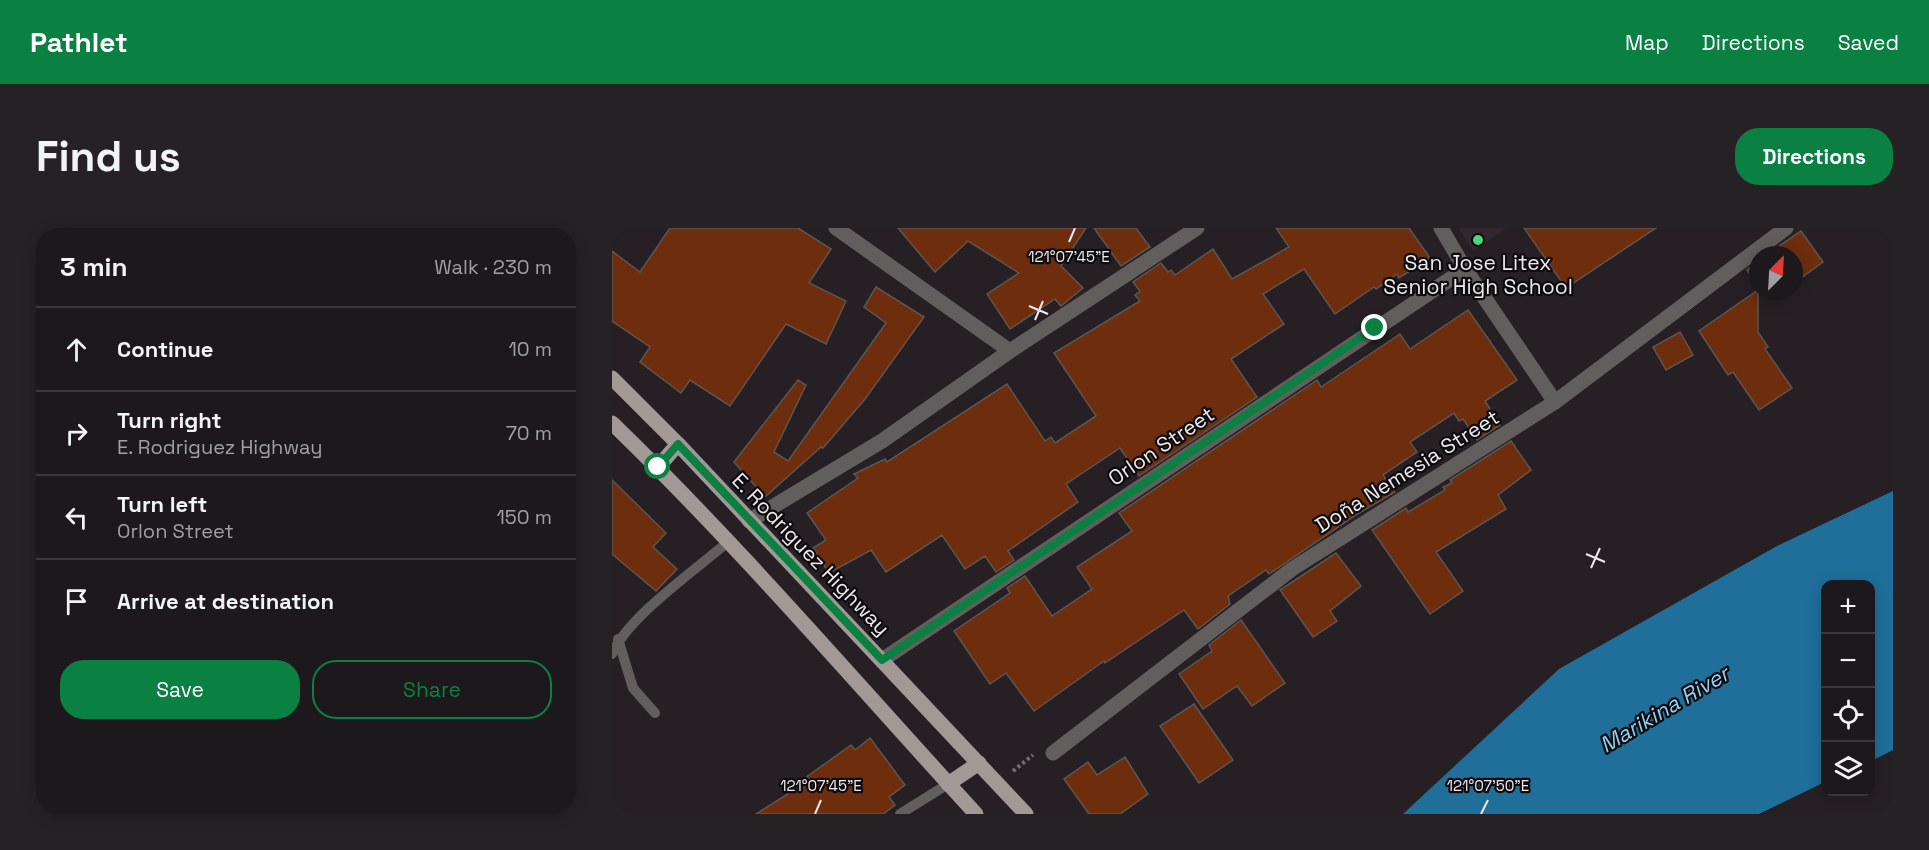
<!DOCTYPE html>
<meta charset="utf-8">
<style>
body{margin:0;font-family:"Space Grotesk",sans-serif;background:#252125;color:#f1f3f6}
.controls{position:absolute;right:18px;bottom:18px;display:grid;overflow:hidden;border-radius:12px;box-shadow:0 3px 15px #0003}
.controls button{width:54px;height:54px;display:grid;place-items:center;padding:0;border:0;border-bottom:2px solid #3a373b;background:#1c181c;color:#f1f3f6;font:30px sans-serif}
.compass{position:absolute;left:1137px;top:18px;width:54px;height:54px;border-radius:50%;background:#1c181c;box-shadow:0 3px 15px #0003;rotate:24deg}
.stop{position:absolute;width:18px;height:18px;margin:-14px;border:4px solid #0b8043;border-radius:50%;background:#fff}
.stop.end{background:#0b8043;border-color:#fff;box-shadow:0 2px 6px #0008}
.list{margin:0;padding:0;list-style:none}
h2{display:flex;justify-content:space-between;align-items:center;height:78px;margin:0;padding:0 24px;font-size:26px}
h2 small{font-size:20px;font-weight:400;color:#a0a0a3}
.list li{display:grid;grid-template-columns:39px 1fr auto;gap:18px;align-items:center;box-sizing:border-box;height:84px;padding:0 24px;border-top:2px solid #3a373b}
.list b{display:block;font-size:22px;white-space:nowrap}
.list p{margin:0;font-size:20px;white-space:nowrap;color:#a0a0a3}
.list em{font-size:20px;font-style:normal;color:#a0a0a3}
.actions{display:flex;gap:12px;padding:18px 24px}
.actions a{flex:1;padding:14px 0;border:2px solid #0b8043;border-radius:24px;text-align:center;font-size:21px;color:#0b8043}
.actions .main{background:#0b8043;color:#fff}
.icon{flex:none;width:33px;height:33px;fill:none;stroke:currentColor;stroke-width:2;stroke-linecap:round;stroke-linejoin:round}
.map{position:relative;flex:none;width:1281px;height:586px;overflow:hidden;border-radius:24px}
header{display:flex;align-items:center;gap:36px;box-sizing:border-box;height:84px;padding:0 30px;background:#0b8043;color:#fff}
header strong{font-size:28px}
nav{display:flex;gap:33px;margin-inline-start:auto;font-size:21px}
.intro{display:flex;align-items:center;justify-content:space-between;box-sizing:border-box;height:144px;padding:0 36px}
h1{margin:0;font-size:42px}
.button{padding:15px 27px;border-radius:24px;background:#0b8043;color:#fff;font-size:21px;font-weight:700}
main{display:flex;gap:36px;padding:0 36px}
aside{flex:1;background:#1c181c;border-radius:24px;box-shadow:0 3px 15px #0003}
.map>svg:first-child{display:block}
.built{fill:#322731}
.water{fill:#1f6f9a}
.building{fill:#6e2e0d;stroke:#5e5551;stroke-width:1.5}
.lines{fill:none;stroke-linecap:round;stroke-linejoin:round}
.path{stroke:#736e73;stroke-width:4;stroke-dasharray:3 3;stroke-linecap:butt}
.service{stroke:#625e5d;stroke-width:10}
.minor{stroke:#625e5d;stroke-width:15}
.primary{stroke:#a29997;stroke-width:15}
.route{stroke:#0b8043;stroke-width:8}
.ticks{fill:none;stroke:#ede9ed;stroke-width:2}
.poi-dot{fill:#4bd677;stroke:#0d0b0d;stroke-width:2}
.labels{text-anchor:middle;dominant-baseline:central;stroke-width:4.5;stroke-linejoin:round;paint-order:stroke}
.poi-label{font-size:21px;fill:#ede9ed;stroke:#0d0b0d}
.street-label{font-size:21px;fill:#ede9ed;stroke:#0d0b0d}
.water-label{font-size:22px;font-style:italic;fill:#94cdf2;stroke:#0d0b0d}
.ticks-label{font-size:15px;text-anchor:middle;fill:#ede9ed;stroke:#0d0b0d;stroke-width:4.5;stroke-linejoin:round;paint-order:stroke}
</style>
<header>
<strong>Pathlet</strong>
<nav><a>Map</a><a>Directions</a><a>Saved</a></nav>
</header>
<div class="intro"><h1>Find us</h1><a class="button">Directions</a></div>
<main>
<aside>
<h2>3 min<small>Walk · 230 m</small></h2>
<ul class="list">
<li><svg class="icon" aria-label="ahead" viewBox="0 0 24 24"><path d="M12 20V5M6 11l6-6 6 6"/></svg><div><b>Continue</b></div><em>10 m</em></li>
<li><svg class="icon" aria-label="right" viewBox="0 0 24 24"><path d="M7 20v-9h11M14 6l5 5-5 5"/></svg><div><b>Turn right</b><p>E. Rodriguez Highway</p></div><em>70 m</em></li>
<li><svg class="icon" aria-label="left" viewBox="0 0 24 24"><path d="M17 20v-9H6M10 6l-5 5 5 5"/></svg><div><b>Turn left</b><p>Orlon Street</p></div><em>150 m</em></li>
<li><svg class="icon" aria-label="arrive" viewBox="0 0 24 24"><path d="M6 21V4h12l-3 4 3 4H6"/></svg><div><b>Arrive at destination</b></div></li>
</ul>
<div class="actions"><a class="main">Save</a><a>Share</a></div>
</aside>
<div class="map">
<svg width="1281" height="586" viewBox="0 0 1281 586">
<rect width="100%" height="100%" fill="#262025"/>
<path class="built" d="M847,0H895L861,23Z"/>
<path class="water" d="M1281,263V522L1259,533L1258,356H1214L1213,554L1147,586H791L947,441L1165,318Z"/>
<g class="building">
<path d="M58,0H186L219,21L197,55L234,73L214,116L174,96L118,178L78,152L69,165L28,134L38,119L0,93V23L28,44Z"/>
<path d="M286,0H474L449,38L471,60L449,78L443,71L398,101L375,66L407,45L356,13L323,44Z"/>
<path d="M482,0H524L538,19L509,38Z"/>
<path d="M664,0H797L818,30L787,50L785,46L764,61L762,59L723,86L692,41L651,66L672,96L619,131L645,169L527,248L508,220L454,256L466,274L396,323L402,332L384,344L373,328L353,341L330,307L274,344L259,322L217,345L201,320L214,312L195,285L246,250L242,246L273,231L275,234L395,156L433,213L439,209L443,215L484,188L442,125L528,73L523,67L528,63L521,54L549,35L556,44L559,42L563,47L601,21L620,51L677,19Z"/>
<path d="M912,0H1044L954,60Z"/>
<path d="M1189,3L1211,34L1182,55V27H1154Z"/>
<path d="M1146,33V58L1135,42Z"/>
<path d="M264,59L312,89L253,171L211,220L209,219L153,269L122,234L186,152L194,157L162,224L176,233L274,95L252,79Z"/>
<path d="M1146,62V104L1156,119L1153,121L1180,160L1147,182L1121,144L1116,147L1087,103Z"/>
<path d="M856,82L905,152L873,173L888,197L865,212L851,191L847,193L842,185L798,214L805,224L771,247L783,264L747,285L657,346L654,342L616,368L618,376L586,401L572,382L493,435L492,433L422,483L394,445L378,456L342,403L398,365L395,360L413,348L440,388L480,361L465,339L520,303L507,285L705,152L709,159L788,106L798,121Z"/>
<path d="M1068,104L1081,127L1054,142L1041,119Z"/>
<path d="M899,213L919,242L886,267L894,281L824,324L851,363L818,386L760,302L794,280L796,284L833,262L831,259L840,255L838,252Z"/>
<path d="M0,252L54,305L41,319L65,341L44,363L0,326Z"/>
<path d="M724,325L749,358L718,383L725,393L701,409L668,362Z"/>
<path d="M629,392L673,455L640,478L625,458L591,481L567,446L600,423L597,417Z"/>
<path d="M582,476L621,532L587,555L548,498Z"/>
<path d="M258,510L293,557L277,569L283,577L271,586H144L195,554L193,550L239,517L243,522Z"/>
<path d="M513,529L536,566L508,586H477L452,551L476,534L485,547Z"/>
</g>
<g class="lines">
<path class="path" d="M401,543L421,527"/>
<g class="service">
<path d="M6,411L21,460L43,485"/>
<path d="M0,426C16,389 83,342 116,314"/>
<path d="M288,586L336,556"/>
</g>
<g class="minor">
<path d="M224,0L398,123"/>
<path d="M829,0L853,41L943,174"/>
<path d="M137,293L270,213L398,123L585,0"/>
<path d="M270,432L853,41"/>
<path d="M441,525L680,341L943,174L1174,0"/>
</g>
<g class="primary">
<path d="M0,150L66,216L414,586"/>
<path d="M0,195C128,319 244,455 364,586"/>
<path d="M46,239L66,216"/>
<path d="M336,556L367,535"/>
</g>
</g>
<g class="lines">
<path class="route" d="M46,239L66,216L270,432L763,100"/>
</g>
<path class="ticks" d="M457,14L463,0M417,78L436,86M423,92L431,73M974,326L993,334M979,340L988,320M203,586L209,572M869,586L876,572"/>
<circle class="poi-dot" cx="866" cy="12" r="6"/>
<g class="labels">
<g class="poi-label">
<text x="866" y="34">San Jose Litex<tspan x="866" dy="24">Senior High School</tspan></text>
</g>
<g class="street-label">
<text transform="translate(549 218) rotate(-34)">Orlon Street</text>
<text transform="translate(795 243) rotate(-32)">Doña Nemesia Street</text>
<text transform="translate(199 326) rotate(46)">E. Rodriguez Highway</text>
</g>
<g class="water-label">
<text transform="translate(1052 481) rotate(-31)">Marikina River</text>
</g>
</g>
<g class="ticks-label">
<text x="457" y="34">121°07'45"E</text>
<text x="209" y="563">121°07'45"E</text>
<text x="876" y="563">121°07'50"E</text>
</g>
</svg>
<div class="controls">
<button>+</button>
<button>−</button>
<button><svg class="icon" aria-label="locate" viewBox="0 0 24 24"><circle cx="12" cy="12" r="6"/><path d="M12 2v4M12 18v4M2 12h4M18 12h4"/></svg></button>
<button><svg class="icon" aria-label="layers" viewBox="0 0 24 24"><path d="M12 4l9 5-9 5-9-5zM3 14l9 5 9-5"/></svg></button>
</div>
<svg class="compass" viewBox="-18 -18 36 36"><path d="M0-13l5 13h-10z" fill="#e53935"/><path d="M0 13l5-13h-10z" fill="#a0a0a3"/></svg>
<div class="stop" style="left:46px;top:239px"></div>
<div class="stop end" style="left:763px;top:100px"></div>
</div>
</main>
